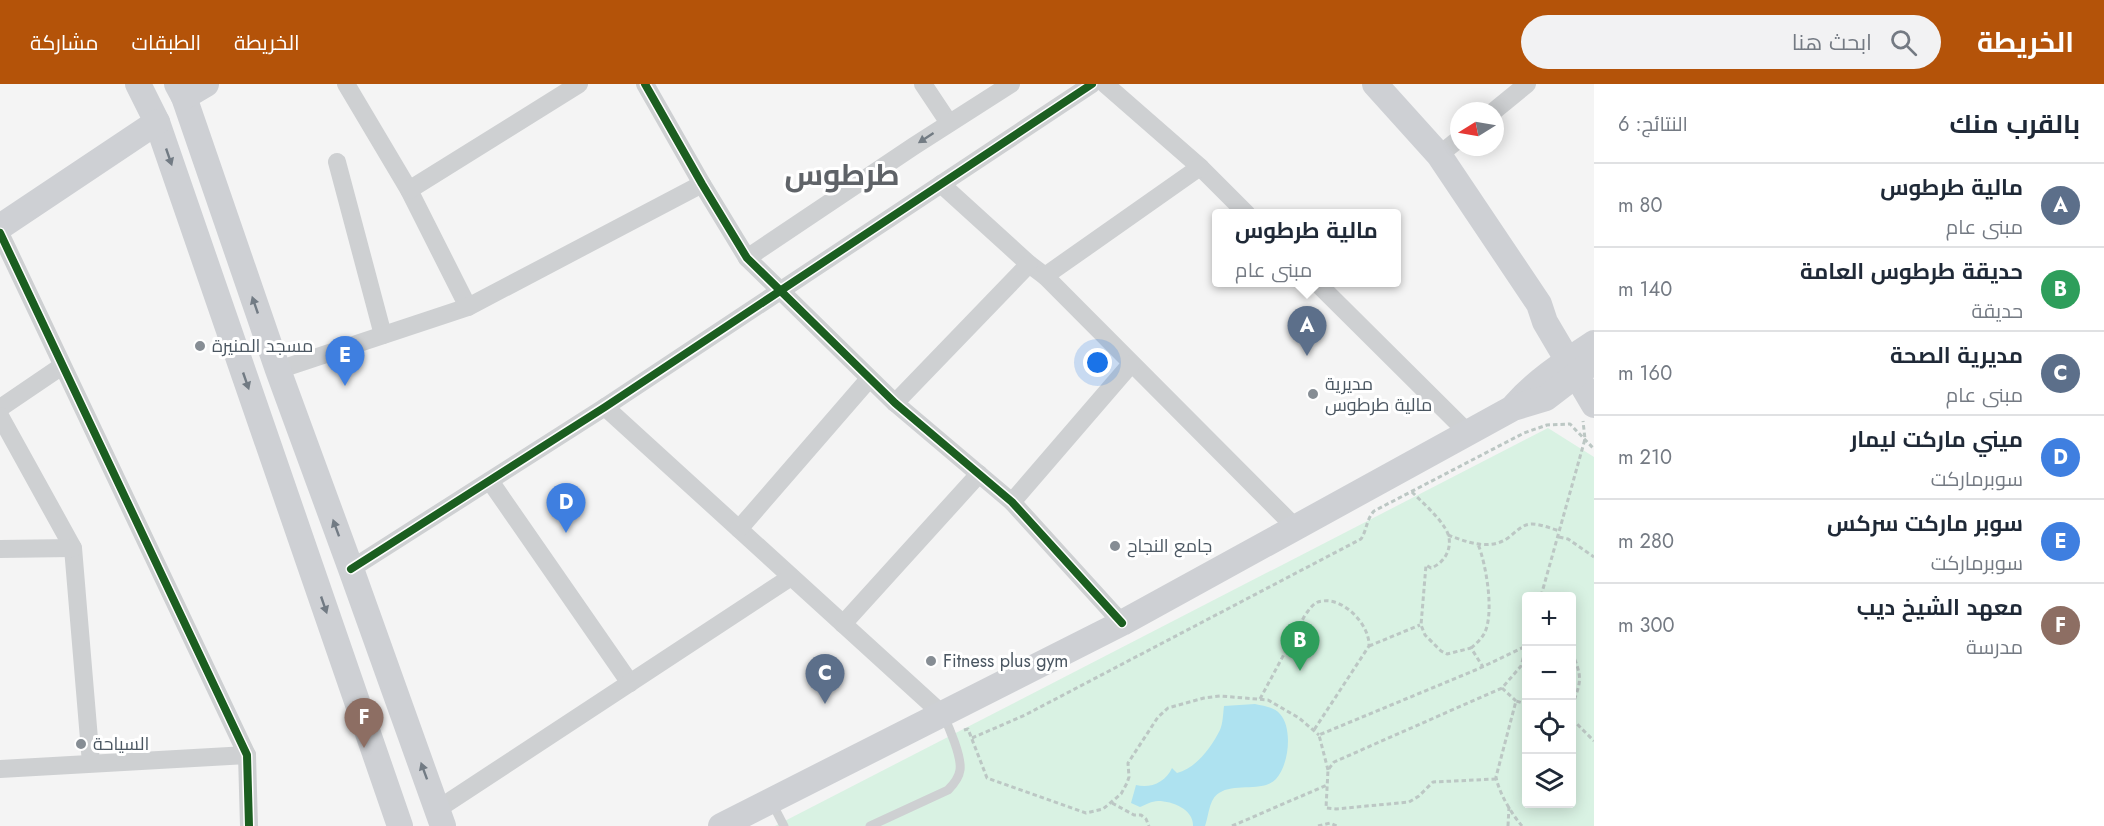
<!DOCTYPE html>
<html lang="ar">
<meta charset="utf-8">
<style>
body{margin:0;font-family:Jost,Cairo,sans-serif;background:#f2f2f3;color:#1f2937;direction:rtl}
.controls{position:absolute;right:18px;bottom:18px;display:grid;overflow:hidden;border-radius:6px;box-shadow:0 3px 15px #0003}
.controls button{width:54px;height:54px;display:grid;place-items:center;padding:0;border:0;border-bottom:2px solid #e0e1e3;background:#fff;color:#1f2937;font:30px sans-serif}
.compass{position:absolute;left:1450px;top:18px;width:54px;height:54px;border-radius:50%;background:#fff;box-shadow:0 3px 15px #0003;rotate:259deg}
.you{position:absolute;left:1098px;top:279px;width:21px;height:21px;margin:-15px;border:4px solid #fff;border-radius:50%;background:#1a73e8;box-shadow:0 0 0 9px #1a73e833}
.badge{display:grid;place-items:center;width:39px;height:39px;border-radius:50%;background:#b45309;color:#fff;font-size:20px;font-weight:700}
.pin{position:absolute;translate:-50% -50px;filter:drop-shadow(0 2px 3px #0008)}
.pin::after{content:'';position:absolute;top:32px;width:21px;height:18px;background:inherit;clip-path:polygon(0 0,100% 0,50% 100%)}
.popup{position:absolute;left:1212px;top:125px;width:189px;height:78px;box-sizing:border-box;display:grid;place-content:center;border-radius:6px;background:#fff;filter:drop-shadow(0 2px 4px #0005);font-size:20px;white-space:nowrap;color:#747a83}
.popup b{font-size:22px;color:#1f2937}
.popup::after{content:'';position:absolute;left:50%;top:100%;margin-left:-12px;border:12px solid transparent;border-top-color:#fff}
.list{margin:0;padding:0;list-style:none}
h2{display:flex;justify-content:space-between;align-items:center;height:78px;margin:0;padding:0 24px;font-size:26px}
h2 small{font-size:20px;font-weight:400;color:#747a83}
.list li{display:grid;grid-template-columns:39px 1fr auto;gap:18px;align-items:center;box-sizing:border-box;height:84px;padding:0 24px;border-top:2px solid #e0e1e3}
.list b{display:block;font-size:22px;white-space:nowrap}
.list p{margin:0;font-size:20px;white-space:nowrap;color:#747a83}
.list em{font-size:20px;font-style:normal;color:#747a83}
.icon{flex:none;width:33px;height:33px;fill:none;stroke:currentColor;stroke-width:2;stroke-linecap:round;stroke-linejoin:round}
.map{position:relative;flex:none;width:1594px;height:742px;overflow:hidden;direction:ltr}
header{display:flex;align-items:center;gap:36px;box-sizing:border-box;height:84px;padding:0 30px;background:#b45309;color:#fff}
header strong{font-size:28px}
nav{display:flex;gap:33px;margin-inline-start:auto;font-size:21px}
.search{width:420px;height:54px;background:#f2f2f3;display:flex;align-items:center;gap:15px;box-sizing:border-box;padding:0 21px;border-radius:33px;color:#747a83;font-size:22px}
main{display:flex}
aside{flex:1;background:#fff}
.map>svg:first-child{display:block}
.green{fill:#d9f2e3;fill-rule:evenodd}
.water{fill:#aee2f0}
.lines{fill:none;stroke-linecap:round;stroke-linejoin:round}
.path{stroke:#bcc7c4;stroke-width:3;stroke-dasharray:4.5 3;stroke-linecap:butt}
.lane{stroke:#ced0d2;stroke-width:9}
.street{stroke:#ced0d2;stroke-width:18}
.secondary{stroke:#ced0d4;stroke-width:26}
.cycleway-casing{stroke:#fff;stroke-width:11}
.cycleway{stroke:#1b5e20;stroke-width:8}
.oneway{fill:#727b83}
.oneway2{fill:#727b84}
.poi-dot{fill:#868d94;stroke:#fff;stroke-width:2}
.labels{text-anchor:middle;dominant-baseline:central;stroke-width:6;stroke-linejoin:round;paint-order:stroke}
.poi-label{font-size:18px;fill:#4a5661;stroke:#fff;text-anchor:start}
.town-label{font-size:30px;font-weight:bold;fill:#5f6368;stroke:#fff}
</style>
<header>
<strong>الخريطة</strong>
<div class="search"><svg class="icon" aria-label="search" viewBox="0 0 24 24"><circle cx="10" cy="10" r="6"/><path d="M15 15l6 6"/></svg>ابحث هنا</div>
<nav><a>الخريطة</a><a>الطبقات</a><a>مشاركة</a></nav>
</header>
<main>
<aside>
<h2>بالقرب منك<small>النتائج: 6</small></h2>
<ul class="list">
<li><span class="badge" style="background:#5c6f8a">A</span><div><b>مالية طرطوس</b><p>مبنى عام</p></div><em>80 m</em></li>
<li><span class="badge" style="background:#2e9e5b">B</span><div><b>حديقة طرطوس العامة</b><p>حديقة</p></div><em>140 m</em></li>
<li><span class="badge" style="background:#5c6f8a">C</span><div><b>مديرية الصحة</b><p>مبنى عام</p></div><em>160 m</em></li>
<li><span class="badge" style="background:#3f7fe0">D</span><div><b>ميني ماركت ليمار</b><p>سوبرماركت</p></div><em>210 m</em></li>
<li><span class="badge" style="background:#3f7fe0">E</span><div><b>سوبر ماركت سركس</b><p>سوبرماركت</p></div><em>280 m</em></li>
<li><span class="badge" style="background:#8d6e63">F</span><div><b>معهد الشيخ ديب</b><p>مدرسة</p></div><em>300 m</em></li>
</ul>
</aside>
<div class="map">
<svg width="1594" height="742" viewBox="0 0 1594 742">
<rect width="100%" height="100%" fill="#f4f4f4"/>
<path class="green" d="M1548,344L1594,373V742H775ZM1526,512H1572V720H1526Z"/>
<path class="water" d="M1255,620C1264,622 1274,623 1280,630C1293,644 1289,681 1276,695C1262,709 1235,698 1219,709C1209,715 1209,731 1205,742H1193C1194,726 1173,717 1158,717C1152,717 1145,721 1140,723L1131,719L1136,701C1150,705 1166,698 1172,684L1177,689C1196,684 1211,664 1220,646C1223,639 1223,630 1224,622Z"/>
<g class="lines">
<g class="path">
<path d="M1412,408C1423,419 1437,431 1445,444C1455,459 1447,478 1431,484L1426,481L1421,541L1425,551L1441,567L1447,570L1471,564L1483,583"/>
<path d="M1448,451C1467,458 1489,467 1508,454C1516,448 1522,440 1532,440C1541,440 1552,445 1560,447"/>
<path d="M1559,453L1568,455L1594,473"/>
<path d="M1541,512L1585,355L1583,337"/>
<path d="M1369,562L1420,541"/>
<path d="M1471,564C1476,560 1481,555 1484,550C1495,530 1486,480 1478,460"/>
<path d="M1572,568C1582,594 1582,595 1572,622"/>
<path d="M1502,604L1516,617"/>
<path d="M1260,615L1305,531C1310,525 1314,517 1323,517C1344,514 1370,541 1369,562L1314,646"/>
<path d="M1572,635L1594,657"/>
<path d="M964,646L968,645L987,694L1086,729L1103,725L1121,710L1127,699L1129,693L1128,679L1158,633L1168,624L1204,614L1220,612L1268,616L1299,634L1319,651"/>
<path d="M972,654L1025,631L1361,455C1367,446 1366,436 1374,427L1524,349L1547,341L1570,340L1594,365"/>
<path d="M1328,686L1319,651L1478,585L1526,562"/>
<path d="M1496,695L1433,698L1419,712L1409,718L1336,725L1326,724L1328,686L1334,678L1502,604L1521,582L1526,564"/>
<path d="M1112,719L1134,731H1141L1146,735L1149,742"/>
<path d="M1232,742L1327,701"/>
<path d="M1318,742L1330,739L1337,742"/>
<path d="M1508,742L1509,723"/>
<path d="M1522,742C1511,729 1499,709 1496,693L1516,617L1526,620"/>
</g>
<g class="lane">
<path d="M772,719L784,742"/>
<path d="M870,742L948,706C954,700 959,694 960,686C962,673 949,643 943,631"/>
</g>
<g class="street">
<path d="M346,0L409,106L468,223"/>
<path d="M645,0L702,100L747,174L895,319L1012,418L1122,539"/>
<path d="M923,0L949,39"/>
<path d="M1105,0L1200,83L1247,130"/>
<path d="M1494,27L1527,0"/>
<path d="M1439,71L1459,55"/>
<path d="M337,78L383,251"/>
<path d="M941,100L1029,180L1045,192L1296,444"/>
<path d="M409,106L579,0"/>
<path d="M0,149L247,671L249,742"/>
<path d="M747,174L914,62L1011,0"/>
<path d="M1045,192L1200,83"/>
<path d="M1316,198L1468,349"/>
<path d="M278,286L468,223L702,100"/>
<path d="M895,319L1029,180"/>
<path d="M605,323L941,629"/>
<path d="M0,324L62,282"/>
<path d="M0,332L73,464L91,679"/>
<path d="M490,397L630,599"/>
<path d="M1012,418L1131,280"/>
<path d="M739,445L869,295"/>
<path d="M0,465L73,464"/>
<path d="M351,485L605,323L1092,0"/>
<path d="M843,540L979,390"/>
<path d="M0,685L247,671"/>
<path d="M438,725L791,493"/>
</g>
<g class="secondary">
<path d="M138,0L157,38L400,742"/>
<path d="M177,0L184,13L278,286L351,485L443,742"/>
<path d="M1375,0L1439,71L1539,220L1545,238L1594,321"/>
<path d="M184,13L206,0"/>
<path d="M0,143L157,38"/>
<path d="M1515,321C1538,295 1566,278 1594,259"/>
<path d="M721,742L1122,539L1513,324L1546,314L1594,277"/>
</g>
<g class="cycleway-casing">
<g id="cycleway">
<path d="M645,0L702,100L747,174L895,319L1012,418L1122,539"/>
<path d="M0,149L247,671L249,742"/>
<path d="M351,485L605,323L1092,0"/>
</g>
</g>
<use href="#cycleway" class="cycleway"/>
</g>
<defs><path id="oneway-solid" d="M-6-.8H1V-3.2L6.5 0L1 3.2V.8H-6Z" transform="scale(1.5)"/></defs>
<use class="oneway" href="#oneway-solid" transform="translate(926 54) rotate(147)"/>
<g class="oneway2">
<use href="#oneway-solid" transform="translate(169 73) rotate(71)"/>
<use href="#oneway-solid" transform="translate(255 221) rotate(-109)"/>
<use href="#oneway-solid" transform="translate(246 297) rotate(71)"/>
<use href="#oneway-solid" transform="translate(336 444) rotate(-110)"/>
<use href="#oneway-solid" transform="translate(324 521) rotate(71)"/>
<use href="#oneway-solid" transform="translate(424 687) rotate(-110)"/>
</g>
<g class="poi-dot">
<circle cx="200" cy="262" r="6"/>
<circle cx="1313" cy="310" r="6"/>
<circle cx="1115" cy="462" r="6"/>
<circle cx="931" cy="577" r="6"/>
<circle cx="81" cy="660" r="6"/>
</g>
<g class="labels">
<g class="poi-label">
<text x="212" y="262">مسجد المنيرة</text>
<text x="1325" y="300">مديرية<tspan x="1325" dy="21">مالية طرطوس</tspan></text>
<text x="1127" y="462">جامع النجاح</text>
<text x="943" y="577">Fitness plus gym</text>
<text x="93" y="660">السياحة</text>
</g>
<g class="town-label">
<text x="842" y="90">طرطوس</text>
</g>
</g>
</svg>
<div class="controls">
<button>+</button>
<button>−</button>
<button><svg class="icon" aria-label="locate" viewBox="0 0 24 24"><circle cx="12" cy="12" r="6"/><path d="M12 2v4M12 18v4M2 12h4M18 12h4"/></svg></button>
<button><svg class="icon" aria-label="layers" viewBox="0 0 24 24"><path d="M12 4l9 5-9 5-9-5zM3 14l9 5 9-5"/></svg></button>
</div>
<svg class="compass" viewBox="-18 -18 36 36"><path d="M0-13l5 13h-10z" fill="#e53935"/><path d="M0 13l5-13h-10z" fill="#747a83"/></svg>
<div class="you"></div>
<div class="pin badge" style="left:1307px;top:272px;background:#5c6f8a">A</div>
<div class="popup"><b>مالية طرطوس</b>مبنى عام</div>
<div class="pin badge" style="left:1300px;top:587px;background:#2e9e5b">B</div>
<div class="pin badge" style="left:825px;top:620px;background:#5c6f8a">C</div>
<div class="pin badge" style="left:566px;top:449px;background:#3f7fe0">D</div>
<div class="pin badge" style="left:345px;top:302px;background:#3f7fe0">E</div>
<div class="pin badge" style="left:364px;top:664px;background:#8d6e63">F</div>
</div>
</main>
